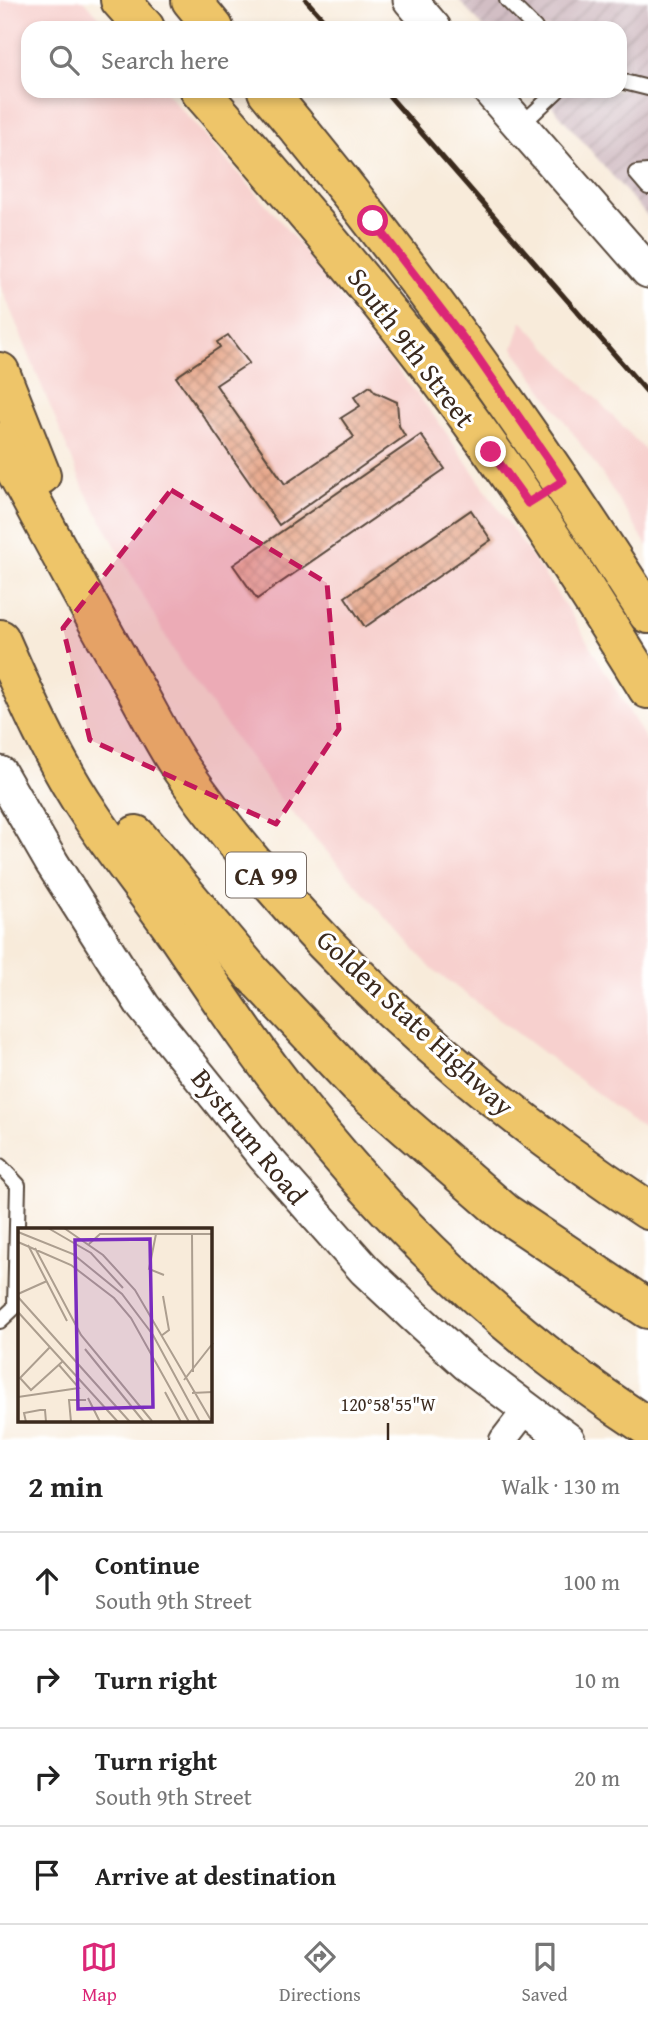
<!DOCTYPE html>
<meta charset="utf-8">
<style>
body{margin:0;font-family:"Gentium Book Plus",serif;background:#f6f6f6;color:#222}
.stop{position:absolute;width:21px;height:21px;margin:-16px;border:5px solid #db2777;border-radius:50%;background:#fff}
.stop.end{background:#db2777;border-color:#fff;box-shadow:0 2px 7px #0008}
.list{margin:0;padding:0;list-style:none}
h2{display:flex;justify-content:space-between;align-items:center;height:91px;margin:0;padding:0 28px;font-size:30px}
h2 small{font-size:23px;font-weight:400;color:#767676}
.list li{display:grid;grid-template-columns:46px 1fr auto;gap:21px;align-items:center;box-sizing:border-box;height:98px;padding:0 28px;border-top:2px solid #e0e0e0}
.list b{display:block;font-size:26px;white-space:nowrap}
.list p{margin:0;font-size:23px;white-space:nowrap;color:#767676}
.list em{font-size:23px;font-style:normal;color:#767676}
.icon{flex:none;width:38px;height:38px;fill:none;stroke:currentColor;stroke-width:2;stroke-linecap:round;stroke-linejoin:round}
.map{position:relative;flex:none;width:648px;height:1440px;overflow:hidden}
.search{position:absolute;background:#fff;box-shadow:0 4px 10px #0003;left:21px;right:21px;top:21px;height:77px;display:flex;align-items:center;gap:18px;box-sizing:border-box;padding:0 24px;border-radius:21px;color:#767676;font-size:26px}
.sheet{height:483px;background:#fff}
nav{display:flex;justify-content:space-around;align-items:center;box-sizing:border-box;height:98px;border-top:2px solid #e0e0e0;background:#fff;font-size:19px;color:#767676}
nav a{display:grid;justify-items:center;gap:4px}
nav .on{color:#db2777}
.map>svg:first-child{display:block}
.built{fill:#f7d0ce}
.industrial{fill:url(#industrial-furrows)}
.building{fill:url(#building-cross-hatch)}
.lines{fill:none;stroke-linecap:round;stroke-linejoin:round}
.service-casing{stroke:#57473a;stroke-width:18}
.minor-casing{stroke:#57473a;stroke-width:30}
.tertiary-casing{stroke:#57473a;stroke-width:37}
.primary-casing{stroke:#57473a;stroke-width:42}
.motorway-casing{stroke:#57473a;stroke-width:42}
.service{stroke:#fff;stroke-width:14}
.minor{stroke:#fff;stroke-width:26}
.tertiary{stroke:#fff;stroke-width:33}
.primary{stroke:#eec569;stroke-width:38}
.motorway{stroke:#eec569;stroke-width:38}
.rail{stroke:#3b2a1e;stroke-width:5}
.route{stroke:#db2777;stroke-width:9}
.marked{fill:#c2185b;fill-opacity:0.2;stroke:#c2185b;stroke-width:5;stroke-dasharray:14 9;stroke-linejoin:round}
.ticks{fill:none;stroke:#3b2a1e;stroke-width:2.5}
.labels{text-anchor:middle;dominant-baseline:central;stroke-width:6;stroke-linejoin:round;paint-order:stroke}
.shield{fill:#fff;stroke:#766a62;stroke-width:2}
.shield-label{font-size:26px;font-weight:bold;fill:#3b2a1e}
.street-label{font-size:28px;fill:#3b2a1e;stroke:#fff}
.inset-road{fill:none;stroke:#ac9e8f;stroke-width:2}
.view{fill:#7b2cbf;fill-opacity:0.15;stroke:#7b2cbf;stroke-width:3.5}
.inset-edge{fill:none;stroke:#3b2a1e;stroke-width:3.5}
.ticks-label{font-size:18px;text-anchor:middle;fill:#3b2a1e;stroke:#fff;stroke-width:6;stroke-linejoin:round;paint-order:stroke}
</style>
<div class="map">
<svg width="648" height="1440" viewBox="0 0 648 1440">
<defs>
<pattern id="industrial-furrows" width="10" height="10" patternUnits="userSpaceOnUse" patternTransform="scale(1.75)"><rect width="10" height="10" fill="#d2bec4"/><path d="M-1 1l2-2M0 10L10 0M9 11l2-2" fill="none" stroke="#b5a3a8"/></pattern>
<pattern id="building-cross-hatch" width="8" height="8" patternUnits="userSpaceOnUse" patternTransform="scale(1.75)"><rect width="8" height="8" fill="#e7a88c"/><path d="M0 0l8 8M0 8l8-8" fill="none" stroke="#bc8972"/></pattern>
</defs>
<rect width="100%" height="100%" fill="#fff"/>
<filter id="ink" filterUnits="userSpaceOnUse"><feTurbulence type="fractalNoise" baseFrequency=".0143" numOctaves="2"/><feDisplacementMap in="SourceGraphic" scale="14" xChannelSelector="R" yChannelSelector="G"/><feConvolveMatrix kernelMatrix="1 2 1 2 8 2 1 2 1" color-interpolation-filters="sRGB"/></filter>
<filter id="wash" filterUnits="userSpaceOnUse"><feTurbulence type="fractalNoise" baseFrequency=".00686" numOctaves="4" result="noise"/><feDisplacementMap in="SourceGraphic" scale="28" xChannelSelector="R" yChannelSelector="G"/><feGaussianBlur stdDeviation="1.57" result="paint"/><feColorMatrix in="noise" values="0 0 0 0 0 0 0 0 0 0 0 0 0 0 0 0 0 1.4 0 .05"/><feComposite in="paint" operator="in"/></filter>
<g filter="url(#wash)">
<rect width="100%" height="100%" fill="#f8ebda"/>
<g class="built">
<path d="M0,0H84L109,28H28V91H165L273,212L438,421L569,611L648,743V1127L626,1115L431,968L280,799L180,662L84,489L0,284Z"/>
<path d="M522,321L648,453V547L606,480L513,348Z"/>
</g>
<path class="industrial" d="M459,0H648V217L539,91H620V28H484Z"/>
<g id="blocks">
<g class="building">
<path d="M228,335L249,363L216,385L285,484L354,437L341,418L360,406L354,397L370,386L375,392L397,402L399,426L405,436L279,525L176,377L220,347L217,342Z"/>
<path d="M421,435L445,469L257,599L233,565Z"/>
<path d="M471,510L491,540L365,627L345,597Z"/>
</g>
</g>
</g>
<g filter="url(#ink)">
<use href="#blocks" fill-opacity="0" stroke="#57473a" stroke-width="2"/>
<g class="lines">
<g class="service-casing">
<g id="service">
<path d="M507,0L535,28"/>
<path d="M620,81L648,88"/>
<path d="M520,126L557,91"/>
<path d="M648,172L636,173L648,187"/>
<path d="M0,1166L18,1185L15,1307L0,1321"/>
</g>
</g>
<g class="minor-casing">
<path id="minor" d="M503,1440L526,1410"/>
</g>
<g class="tertiary-casing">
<g id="tertiary">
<path d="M410,0L434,28"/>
<path d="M490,91L648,271"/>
<path d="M0,773L52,863L143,1006L263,1155L365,1270L413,1315L467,1364L568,1440"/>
</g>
</g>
<g class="primary-casing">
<g id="primary">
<path d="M120,0L145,28"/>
<path d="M191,0L214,28"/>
<path d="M200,91C272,173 344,256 412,343C498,453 575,570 648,689"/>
<path d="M267,91C408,259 531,430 648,614"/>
</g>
</g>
<g class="motorway-casing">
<g id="motorway">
<path d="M0,372L41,475"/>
<path d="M0,442C44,523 86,604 132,683C149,712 163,743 182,770C301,941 474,1096 648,1210"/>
<path d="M0,639C26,698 53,760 89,813C115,853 146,890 173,929C214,989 253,1049 299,1106C397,1230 515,1341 648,1427"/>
<path d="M136,835L252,973L358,1085L505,1213L648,1309"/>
</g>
</g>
<use href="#service" class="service"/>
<use href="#minor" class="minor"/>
<use href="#tertiary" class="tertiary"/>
<use href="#primary" class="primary"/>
<use href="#motorway" class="motorway"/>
<g class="rail">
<path d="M306,0L331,28"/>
<path d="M385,91L648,393"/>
</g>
</g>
</g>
<g class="lines" filter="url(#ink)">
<path class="route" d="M373,221L475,354L563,481L528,503L491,452"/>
</g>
<path class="marked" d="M171,490L327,583L339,729L276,824L90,740L63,628Z"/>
<path class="ticks" d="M388,1440V1423"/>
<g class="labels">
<rect class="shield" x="226" y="852.5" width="80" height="45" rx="5"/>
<g class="shield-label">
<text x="266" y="875">CA 99</text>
</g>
<g class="street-label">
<text transform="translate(412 347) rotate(53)">South 9th Street</text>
<text transform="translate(416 1022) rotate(43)">Golden State Highway</text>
<text transform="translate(250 1136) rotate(51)">Bystrum Road</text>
</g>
</g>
<g transform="translate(18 1228)">
<rect width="194" height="194" fill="#f8ebda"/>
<path class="inset-road" d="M30,0L73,25L105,60M46,0L85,27L117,62L194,194M0,4L55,26L104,66L135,107L182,194M138,6L131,41L146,47M174,6L175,144M0,14L53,37L96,70L113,90L171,194M71,16L82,6H195M10,17L49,93M17,20L63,107L134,193M0,66L29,53M0,69L112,194M0,84L100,194M143,108L151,102L145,68M32,119L2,150L13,162L45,133M67,121L126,194M166,152L195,115M147,164L163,194M174,165L195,164M0,169L61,160L41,137M70,170L82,194M8,194L6,185L22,182H27L28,194M53,194L51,172H68"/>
<path class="view" d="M132,11L135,179L60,181L57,12Z"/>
<rect width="194" height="194" class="inset-edge"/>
</g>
<g class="ticks-label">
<text x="388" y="1411">120°58'55"W</text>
</g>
</svg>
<div class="stop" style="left:373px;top:221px"></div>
<div class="stop end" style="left:491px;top:452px"></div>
<div class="search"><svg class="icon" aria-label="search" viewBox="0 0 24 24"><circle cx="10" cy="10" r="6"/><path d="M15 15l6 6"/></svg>Search here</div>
</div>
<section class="sheet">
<h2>2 min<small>Walk · 130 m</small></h2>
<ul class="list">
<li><svg class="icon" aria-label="ahead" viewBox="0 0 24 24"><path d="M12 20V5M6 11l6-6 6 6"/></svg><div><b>Continue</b><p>South 9th Street</p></div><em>100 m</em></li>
<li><svg class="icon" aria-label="right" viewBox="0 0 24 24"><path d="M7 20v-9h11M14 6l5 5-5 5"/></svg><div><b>Turn right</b></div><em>10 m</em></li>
<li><svg class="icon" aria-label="right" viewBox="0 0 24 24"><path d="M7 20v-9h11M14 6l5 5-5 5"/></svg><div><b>Turn right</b><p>South 9th Street</p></div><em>20 m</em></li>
<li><svg class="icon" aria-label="arrive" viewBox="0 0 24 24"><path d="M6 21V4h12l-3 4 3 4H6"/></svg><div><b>Arrive at destination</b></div></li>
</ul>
</section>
<nav>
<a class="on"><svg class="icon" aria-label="map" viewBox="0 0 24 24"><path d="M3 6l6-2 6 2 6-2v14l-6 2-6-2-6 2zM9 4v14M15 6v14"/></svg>Map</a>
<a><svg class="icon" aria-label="directions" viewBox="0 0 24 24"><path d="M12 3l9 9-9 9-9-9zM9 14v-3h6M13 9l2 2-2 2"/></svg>Directions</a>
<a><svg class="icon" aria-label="saved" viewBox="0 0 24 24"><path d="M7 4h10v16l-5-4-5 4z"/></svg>Saved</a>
</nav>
